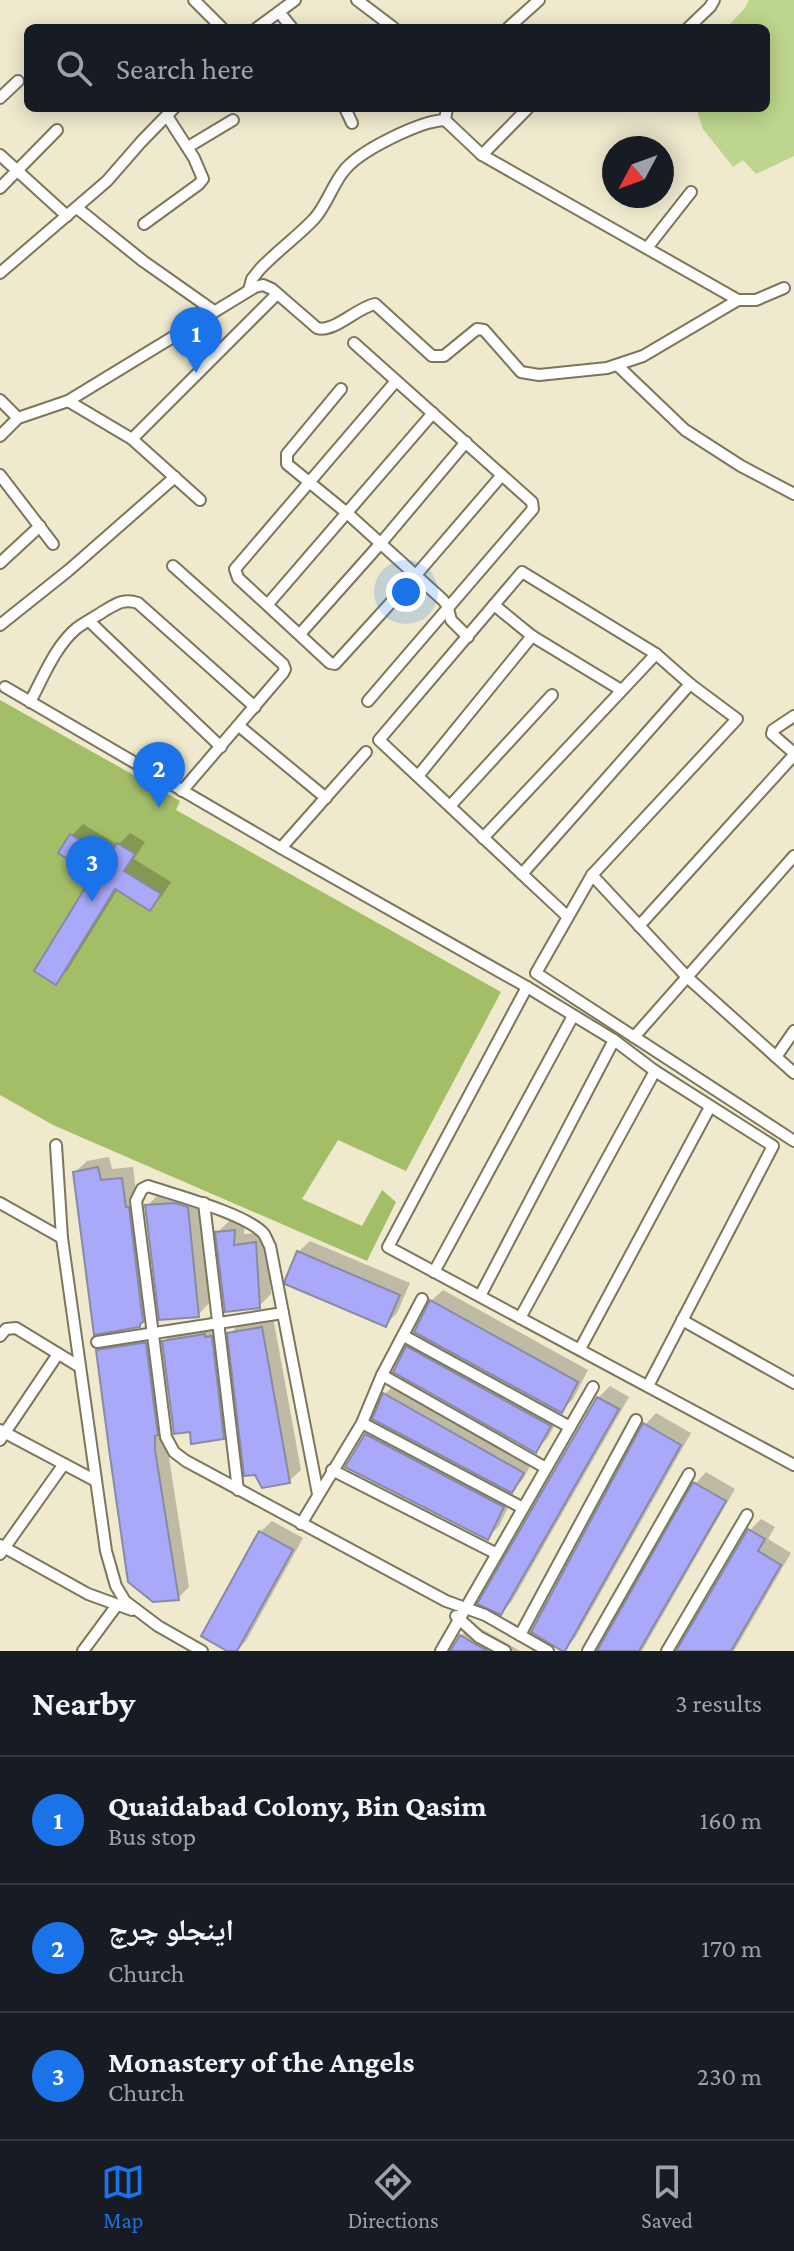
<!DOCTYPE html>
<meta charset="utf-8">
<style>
body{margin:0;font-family:"Crimson Pro","Noto Naskh Arabic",serif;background:#20242c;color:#f1f3f6}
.compass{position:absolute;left:602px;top:136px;width:72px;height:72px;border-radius:50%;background:#171b24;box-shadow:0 4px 20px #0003;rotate:229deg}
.you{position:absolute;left:406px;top:592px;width:28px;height:28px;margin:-20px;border:6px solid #fff;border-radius:50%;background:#1a73e8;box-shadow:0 0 0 12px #1a73e833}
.badge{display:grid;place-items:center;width:52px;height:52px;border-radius:50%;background:#1a73e8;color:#fff;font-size:26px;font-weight:700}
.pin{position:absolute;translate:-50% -66px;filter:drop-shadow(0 2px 4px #0008)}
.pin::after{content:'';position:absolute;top:42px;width:28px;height:24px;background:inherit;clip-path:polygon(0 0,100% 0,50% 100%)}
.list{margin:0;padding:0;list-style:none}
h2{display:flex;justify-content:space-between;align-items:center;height:104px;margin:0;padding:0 32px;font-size:34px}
h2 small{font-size:26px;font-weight:400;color:#9ea1a6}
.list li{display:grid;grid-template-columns:52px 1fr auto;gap:24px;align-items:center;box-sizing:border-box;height:128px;padding:0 32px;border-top:2px solid #363941}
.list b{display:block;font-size:30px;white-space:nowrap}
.list p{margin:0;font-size:26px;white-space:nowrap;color:#9ea1a6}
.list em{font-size:26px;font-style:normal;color:#9ea1a6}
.icon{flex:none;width:44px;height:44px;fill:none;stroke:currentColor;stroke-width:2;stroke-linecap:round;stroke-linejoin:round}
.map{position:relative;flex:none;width:794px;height:1651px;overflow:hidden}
.search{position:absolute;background:#171b24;box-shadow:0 4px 20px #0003;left:24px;right:24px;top:24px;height:88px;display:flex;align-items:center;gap:20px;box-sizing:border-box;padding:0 28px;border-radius:12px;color:#9ea1a6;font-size:30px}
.sheet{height:488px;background:#171b24}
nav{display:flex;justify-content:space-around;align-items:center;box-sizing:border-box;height:112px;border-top:2px solid #363941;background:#171b24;font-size:22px;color:#9ea1a6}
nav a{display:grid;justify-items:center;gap:4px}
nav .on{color:#1a73e8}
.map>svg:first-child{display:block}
.green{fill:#bdd58c}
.forest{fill:#a4be68}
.shadow{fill:#0003}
.building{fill:#a9a8f9;stroke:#898aa3;stroke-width:2}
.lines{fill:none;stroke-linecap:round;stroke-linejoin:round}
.street-casing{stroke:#7c765d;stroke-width:14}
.street{stroke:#fff;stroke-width:10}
</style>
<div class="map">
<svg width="794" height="1651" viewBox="0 0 794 1651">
<rect width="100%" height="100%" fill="#efe9cd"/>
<path class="green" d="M749,0H794V156L756,174L743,160L733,167L703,129L696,108H766V28H726L745,8Z"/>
<path class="forest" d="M0,700L180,801L176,810L501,992L406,1171L338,1140L302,1199L362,1226L382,1190L396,1202L367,1261L53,1125L0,1095Z"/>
<g class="shadow">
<path d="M83,824L118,845L130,833L145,842L134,859L171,882L161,897L150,908L118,889L67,971L56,983L96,874L61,853L72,835Z"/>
<path d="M109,1157L112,1169L133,1167L151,1314L139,1325L75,1172L87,1161Z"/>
<path d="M187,1192L199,1196L209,1303L198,1315L147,1206L158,1195Z"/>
<path d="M245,1220L244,1234L267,1232L271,1294L259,1306L218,1232L229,1221Z"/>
<path d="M310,1241L410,1283L397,1313L386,1324L298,1252Z"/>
<path d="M443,1290L588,1370L573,1399L559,1413L561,1414L547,1439L535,1450L408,1348L421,1334L431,1301Z"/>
<path d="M273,1317L301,1470L289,1481L257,1473L230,1334L241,1322Z"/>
<path d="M216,1324L234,1425L223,1437L192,1430L164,1342L175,1330Z"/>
<path d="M157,1333L166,1438L189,1587L178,1598L98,1350L109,1339Z"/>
<path d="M396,1383L533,1461L523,1479L510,1493L514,1495L499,1526L487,1538L367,1435L380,1421L385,1394Z"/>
<path d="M610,1386L629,1397L512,1601L501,1613L598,1398Z"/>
<path d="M656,1413L691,1433L575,1638L564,1649L645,1425Z"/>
<path d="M706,1472L735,1489L642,1651H598L695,1484Z"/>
<path d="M761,1519L775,1527L768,1539L791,1553L734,1651H675L681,1648L750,1530Z"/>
<path d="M272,1521L303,1538L246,1641L236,1651H231L260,1532Z"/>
<path d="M473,1624L520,1651H452L461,1636Z"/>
</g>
<g class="building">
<path d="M70,834L109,857L117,843L135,854L124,871L161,894L150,911L115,889L56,985L34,971L93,875L58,853Z"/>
<path d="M98,1167L101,1180L122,1178L126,1207H129L143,1322L140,1324V1327L94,1335L73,1172Z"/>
<path d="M175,1203L188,1207L199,1317L159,1320L145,1205Z"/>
<path d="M235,1230L234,1245L256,1242L260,1308L225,1312L215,1232Z"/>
<path d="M297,1251L400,1295L386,1327L285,1284V1280Z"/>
<path d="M430,1300L578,1382L562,1413L414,1332Z"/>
<path d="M262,1327L290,1483L262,1488L255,1475L244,1476L227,1333Z"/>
<path d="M205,1334V1337L212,1336L224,1439L191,1444L190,1432L174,1434L162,1341Z"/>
<path d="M142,1343H146L158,1435L155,1436V1450L179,1600L153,1602L128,1582L110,1456L96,1350Z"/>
<path d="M406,1346L551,1426L536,1453L393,1372Z"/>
<path d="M383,1393L524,1473L512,1493L372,1419Z"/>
<path d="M597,1397L619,1409L501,1615L477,1604Z"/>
<path d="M643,1423L681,1445L565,1651H562L531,1632Z"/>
<path d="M365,1434L504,1507L488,1540L345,1467Z"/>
<path d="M693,1482L726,1501L639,1651H597Z"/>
<path d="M748,1529L765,1539L758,1551L781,1565L731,1651H676Z"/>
<path d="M259,1531L293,1550L237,1651H227L201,1636Z"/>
<path d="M460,1635L475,1644L488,1651H450Z"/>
</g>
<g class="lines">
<g class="street-casing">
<g id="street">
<path d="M194,0L222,28"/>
<path d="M357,0L394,28"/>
<path d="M279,12L292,28"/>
<path d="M257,28L295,0"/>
<path d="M508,28L539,0"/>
<path d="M688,28L710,7L714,0"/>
<path d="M0,98L18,81"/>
<path d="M345,108L352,123"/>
<path d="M447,108L445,120L482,155L738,300H756L784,288"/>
<path d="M188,147L233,120"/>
<path d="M0,155L67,216"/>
<path d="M482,155L528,108"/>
<path d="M0,188L57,130"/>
<path d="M77,208L143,261L214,311"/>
<path d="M144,224L199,184L203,179L194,158L167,116"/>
<path d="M647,248L691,192"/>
<path d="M0,273L107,181L141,142L174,108"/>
<path d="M249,290L252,279L260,269C277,251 297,237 314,219C326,206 332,186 343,172C358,151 420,121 445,120"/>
<path d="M354,343L532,502L533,509L368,701"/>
<path d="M617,365L685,430L741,466L794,494"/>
<path d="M396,381L235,569L238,578L330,663L335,664L416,575L502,475"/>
<path d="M341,389L287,454V464L347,513L443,600L447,605L451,620L468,637"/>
<path d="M0,400L18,418"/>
<path d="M68,401L132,439L200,500"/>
<path d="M0,436L18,418L68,401L255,287L263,285L272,289L317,328C334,333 356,308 375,304L432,356H444L477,329L484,330L521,372L539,375L607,368L643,356L738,300"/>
<path d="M132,439L277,294"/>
<path d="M0,475L53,544"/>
<path d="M0,563L40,526"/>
<path d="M173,566L283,664L285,669L283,673L182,791"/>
<path d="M268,604L433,413"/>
<path d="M494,605L532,636L621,690"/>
<path d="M89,621L221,747"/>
<path d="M0,625L69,570L175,477"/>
<path d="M300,634L381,543L466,442"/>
<path d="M5,687L281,848L527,987L614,1040L655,1071L773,1146L648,1386"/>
<path d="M30,702C43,678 55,646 77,628C85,622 95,617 104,611C116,604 124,598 138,603L255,707"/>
<path d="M794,716L773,730L772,734L794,753"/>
<path d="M239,726L326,798"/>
<path d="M418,776L532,636"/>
<path d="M450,806L552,695"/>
<path d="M483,838L656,654"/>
<path d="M281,848L366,752"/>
<path d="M522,874L690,684"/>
<path d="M592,875L687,977L794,1073"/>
<path d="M568,917L379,740L522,572L656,654L690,684L737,719L592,875L536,973L794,1141"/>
<path d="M639,926L794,755"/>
<path d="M527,987L388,1247L794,1465"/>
<path d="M634,1037L794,856"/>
<path d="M776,1057L794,1031"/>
<path d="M56,1145L62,1238L106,1551L116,1586L125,1601L158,1626L202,1651"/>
<path d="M0,1203L62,1238"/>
<path d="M204,1203L238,1490"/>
<path d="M434,1272L573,1016"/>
<path d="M480,1296L614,1040"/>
<path d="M520,1318L655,1071"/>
<path d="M682,1320L794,1383"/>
<path d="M0,1336L6,1329L16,1328L80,1367"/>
<path d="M404,1336L570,1427"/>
<path d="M97,1342L283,1313"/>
<path d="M580,1349L710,1107"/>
<path d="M382,1375L546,1468"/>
<path d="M362,1423L523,1508"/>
<path d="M0,1430L96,1481"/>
<path d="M0,1440L58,1354"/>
<path d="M332,1470L497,1554"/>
<path d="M318,1494L270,1246C269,1245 265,1235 264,1234C247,1214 175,1195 148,1186L142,1189L136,1201L166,1437L174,1452L186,1461L446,1601L485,1615L548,1651"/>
<path d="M301,1524L362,1423L382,1375L422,1299"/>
<path d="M0,1545L88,1594L132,1610"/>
<path d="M0,1554L64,1464"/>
<path d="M456,1616L479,1637L505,1651"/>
<path d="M520,1635L636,1420"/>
<path d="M83,1651L117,1605"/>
<path d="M441,1651L593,1387"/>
<path d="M588,1651L689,1474"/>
<path d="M667,1651L747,1515"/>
</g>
</g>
<use href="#street" class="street"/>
</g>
</svg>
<svg class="compass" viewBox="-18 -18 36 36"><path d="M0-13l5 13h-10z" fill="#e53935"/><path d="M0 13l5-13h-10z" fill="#9ea1a6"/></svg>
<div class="you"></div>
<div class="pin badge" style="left:196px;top:373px">1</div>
<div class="pin badge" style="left:159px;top:808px">2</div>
<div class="pin badge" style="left:92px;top:902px">3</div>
<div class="search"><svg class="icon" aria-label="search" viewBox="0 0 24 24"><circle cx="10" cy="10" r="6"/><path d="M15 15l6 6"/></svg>Search here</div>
</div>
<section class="sheet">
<h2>Nearby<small>3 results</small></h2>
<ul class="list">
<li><span class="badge">1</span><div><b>Quaidabad Colony, Bin Qasim</b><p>Bus stop</p></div><em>160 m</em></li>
<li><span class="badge">2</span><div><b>اینجلو چرچ</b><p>Church</p></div><em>170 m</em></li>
<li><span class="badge">3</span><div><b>Monastery of the Angels</b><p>Church</p></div><em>230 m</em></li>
</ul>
</section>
<nav>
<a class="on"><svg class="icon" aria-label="map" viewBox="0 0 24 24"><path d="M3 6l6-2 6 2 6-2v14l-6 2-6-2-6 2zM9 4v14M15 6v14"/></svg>Map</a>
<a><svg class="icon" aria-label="directions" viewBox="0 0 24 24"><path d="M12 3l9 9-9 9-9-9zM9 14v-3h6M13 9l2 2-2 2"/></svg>Directions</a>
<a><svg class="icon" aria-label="saved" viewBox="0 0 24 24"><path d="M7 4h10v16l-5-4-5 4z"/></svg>Saved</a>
</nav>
